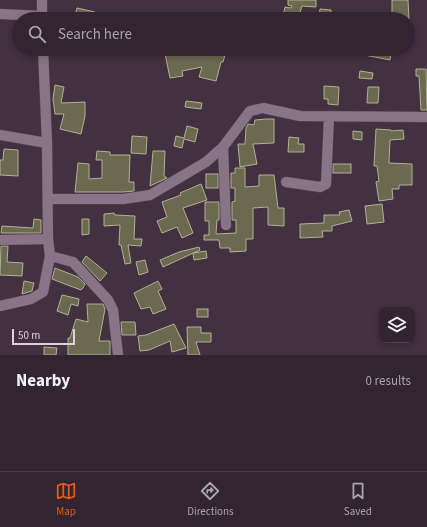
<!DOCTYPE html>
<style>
body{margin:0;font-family:"Source Sans 3",sans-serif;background:#3d303c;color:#f1f3f6}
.controls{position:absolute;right:12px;bottom:12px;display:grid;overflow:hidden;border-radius:8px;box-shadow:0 2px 6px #0003}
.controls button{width:36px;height:36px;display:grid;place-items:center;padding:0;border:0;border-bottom:1px solid #4d414c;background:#322430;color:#f1f3f6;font:20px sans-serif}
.scale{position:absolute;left:12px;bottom:10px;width:63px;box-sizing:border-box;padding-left:4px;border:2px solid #ddd1db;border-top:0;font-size:11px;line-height:14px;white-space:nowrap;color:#ddd1db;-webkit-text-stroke:3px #433040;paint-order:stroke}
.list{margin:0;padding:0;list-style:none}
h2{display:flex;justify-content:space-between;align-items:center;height:52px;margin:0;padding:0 16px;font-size:17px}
h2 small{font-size:13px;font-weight:400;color:#a8a4ab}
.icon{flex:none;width:22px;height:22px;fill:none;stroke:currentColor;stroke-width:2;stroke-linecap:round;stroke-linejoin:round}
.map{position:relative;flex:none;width:427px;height:355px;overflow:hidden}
.search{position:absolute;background:#322430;box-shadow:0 2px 6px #0003;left:12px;right:12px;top:12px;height:44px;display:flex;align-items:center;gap:10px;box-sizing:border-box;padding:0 14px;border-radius:22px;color:#a8a4ab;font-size:15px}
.sheet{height:116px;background:#322430}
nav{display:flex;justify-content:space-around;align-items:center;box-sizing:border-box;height:56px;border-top:1px solid #4d414c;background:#322430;font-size:11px;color:#a8a4ab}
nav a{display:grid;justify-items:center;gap:2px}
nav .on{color:#ea580c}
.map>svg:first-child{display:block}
.building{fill:#6b6950;stroke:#b3b196}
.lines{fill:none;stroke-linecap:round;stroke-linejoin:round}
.minor-casing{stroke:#5b4c59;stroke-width:11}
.minor{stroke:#897386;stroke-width:10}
</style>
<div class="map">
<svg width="427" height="355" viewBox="0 0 427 355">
<rect width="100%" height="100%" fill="#433040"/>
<g class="building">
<path d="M288,0H316V7L302,6L298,19H282L285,7L291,8L292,6L288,5Z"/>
<path d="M392,0H408L409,19H396V15L392,14Z"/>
<path d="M77,8L95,12L93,19H74Z"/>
<path d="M320,9L331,10V19H319Z"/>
<path d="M164,49H204L225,55L223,62H221L216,81L199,77L202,67L182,71L183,76L170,78Z"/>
<path d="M350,49H392L390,60L349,52Z"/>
<path d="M416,69H426L427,110H421L419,76H416Z"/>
<path d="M360,71L373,73L372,79L359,78Z"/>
<path d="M55,85L64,87L61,103L85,102V116L81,134L60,129L64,114H55L53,99Z"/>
<path d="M324,86L339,87L338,105L328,104V99H324Z"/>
<path d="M368,87H379L378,103H367Z"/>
<path d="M186,101L202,103L201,109L185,107Z"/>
<path d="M266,119H274V143L253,144L257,164L240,167L238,144H245L246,128L248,124L254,125L255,120Z"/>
<path d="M187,126L198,129L195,142L184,139L182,148L174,146L176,136L184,138Z"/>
<path d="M376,129L391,130V131L403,130L404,139L390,140L389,163L412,164V185H399V189H392L393,199L379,201L376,182L379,181L377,166H374Z"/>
<path d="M353,131L362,132V140L353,139Z"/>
<path d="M132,136L147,137L146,154L131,153Z"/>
<path d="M289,137L299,138L298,144H304V152H288Z"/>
<path d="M4,149L18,150V176L0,175V160H3Z"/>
<path d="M97,151L110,152V155H130L129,182H134V191L123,192H75L78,163L89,164V179L102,178V160H96Z"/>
<path d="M153,151H165L164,176L167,178L150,186Z"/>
<rect x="333" y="164" width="18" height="9"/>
<path d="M235,168H245V187L259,186V175H274L278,208H284V226L268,225V207L253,208V239H246V251L230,252V248H220L219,240H204V235H209V221H205V202H219V220H217L216,234L236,233V220H232V202L235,201V188H231V173H235Z"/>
<rect x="206" y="174" width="12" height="14"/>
<path d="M201,184L207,200L183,208L193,233L182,238L177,227L162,233L157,221L167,217L162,202L181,195L180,193Z"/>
<path d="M382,204L384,222L367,224L365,206Z"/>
<path d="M349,210L352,221L332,226V231H322L323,237L300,238V224L324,223V215H340L339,212Z"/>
<path d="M114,213L115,215L135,216L134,239H142L141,246L128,245L131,263L125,264L121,245H119L120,225L104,226V214Z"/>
<path d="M34,219L41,220V233H1L2,226L33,228Z"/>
<path d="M82,219H89V234L82,235Z"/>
<path d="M1,246H8L7,262L23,263L22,276L0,275Z"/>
<path d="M199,247L200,250L163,267L160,260L179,252Z"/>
<path d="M206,251L207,258L194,260L193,253Z"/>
<path d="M86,256L107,273L100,281L82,262Z"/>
<path d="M145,260L148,272L139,275L136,262Z"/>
<path d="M55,268L78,277L85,284L83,288L81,290L52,279Z"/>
<path d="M24,281L34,283L32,291L22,294Z"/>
<path d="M158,281L162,289L158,291L166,309L153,314L150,307L141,309L134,293Z"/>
<path d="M62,295L79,299L78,306L71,304L68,315L57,311Z"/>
<path d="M87,304H103L105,309L99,341H110V355H68V338H70L76,319L88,322Z"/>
<rect x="197" y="309" width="11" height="8"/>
<path d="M121,322H135L136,335H122Z"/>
<path d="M174,324L186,348L172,352L170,341L149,350L140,351L138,336L146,335Z"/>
<path d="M187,327H201V333H211V342H196L200,355H188Z"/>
<path d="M44,347L57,348L56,355H44Z"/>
</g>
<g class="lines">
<g class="minor-casing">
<g id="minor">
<path d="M42,0V19"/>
<path d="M0,14L42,16"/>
<path d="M0,135L47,143"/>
<path d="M223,147L226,225"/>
<path d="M286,182L320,187L326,184L329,117"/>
<path d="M48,199H123L150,195L206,162L223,147L250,111L263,108L300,116L427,117"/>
<path d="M0,240L48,239"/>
<path d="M50,256L73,262L108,300L113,310L118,355"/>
<path d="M0,306L31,299L43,292L50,256L48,239L47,143L43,49"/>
</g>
</g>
<use href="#minor" class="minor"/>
</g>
</svg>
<div class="controls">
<button><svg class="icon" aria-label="layers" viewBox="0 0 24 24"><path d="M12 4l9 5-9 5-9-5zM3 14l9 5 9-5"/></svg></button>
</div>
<div class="scale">50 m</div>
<div class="search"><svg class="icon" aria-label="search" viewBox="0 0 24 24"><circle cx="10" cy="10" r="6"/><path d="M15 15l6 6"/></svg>Search here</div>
</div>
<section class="sheet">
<h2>Nearby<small>0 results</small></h2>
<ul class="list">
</ul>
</section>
<nav>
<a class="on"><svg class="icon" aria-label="map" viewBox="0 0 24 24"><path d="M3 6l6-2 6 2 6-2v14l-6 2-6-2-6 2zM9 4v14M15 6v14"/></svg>Map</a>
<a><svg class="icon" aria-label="directions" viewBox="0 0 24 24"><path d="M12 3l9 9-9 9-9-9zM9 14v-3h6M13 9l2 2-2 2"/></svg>Directions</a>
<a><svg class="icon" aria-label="saved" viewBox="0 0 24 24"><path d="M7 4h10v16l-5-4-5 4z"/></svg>Saved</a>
</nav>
